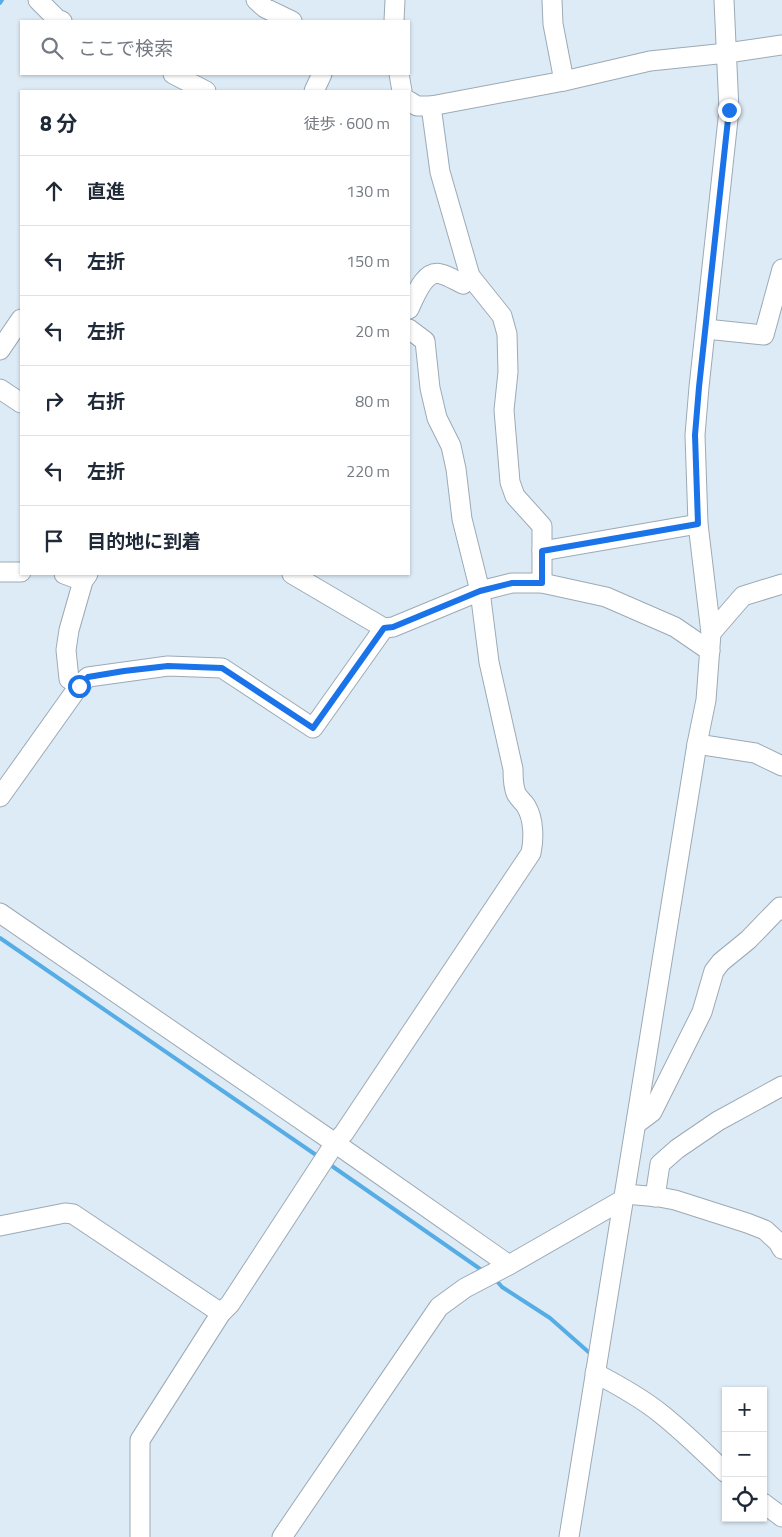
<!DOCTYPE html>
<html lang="ja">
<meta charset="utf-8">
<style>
body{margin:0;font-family:"Titillium Web","Noto Sans JP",sans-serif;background:#f6f6f7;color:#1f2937}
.controls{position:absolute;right:15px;bottom:15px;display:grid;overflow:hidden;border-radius:0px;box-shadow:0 1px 4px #0004}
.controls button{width:45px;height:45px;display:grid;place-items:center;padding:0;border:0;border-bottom:1px solid #e0e1e3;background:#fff;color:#1f2937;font:25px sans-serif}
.stop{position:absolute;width:15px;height:15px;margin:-11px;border:4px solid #1a73e8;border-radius:50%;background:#fff}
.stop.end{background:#1a73e8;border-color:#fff;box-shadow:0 1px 5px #0008}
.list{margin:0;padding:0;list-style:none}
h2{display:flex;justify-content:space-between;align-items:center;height:65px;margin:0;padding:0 20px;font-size:21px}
h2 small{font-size:16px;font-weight:400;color:#747a83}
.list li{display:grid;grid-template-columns:32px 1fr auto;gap:15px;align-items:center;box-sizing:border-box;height:70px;padding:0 20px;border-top:1px solid #e0e1e3}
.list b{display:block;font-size:19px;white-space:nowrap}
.list em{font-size:16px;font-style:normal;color:#747a83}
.icon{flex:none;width:28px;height:28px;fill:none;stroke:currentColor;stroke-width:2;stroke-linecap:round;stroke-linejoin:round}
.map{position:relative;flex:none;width:782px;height:1537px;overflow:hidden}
.search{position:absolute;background:#fff;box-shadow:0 1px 4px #0004;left:20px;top:20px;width:390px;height:55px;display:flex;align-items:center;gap:12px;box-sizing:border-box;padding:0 18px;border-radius:0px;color:#747a83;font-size:19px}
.panel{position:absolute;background:#fff;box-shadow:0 1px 4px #0004;left:20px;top:90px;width:390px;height:485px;border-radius:0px}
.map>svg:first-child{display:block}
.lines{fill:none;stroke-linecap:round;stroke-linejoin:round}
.stream{stroke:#56ace5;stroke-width:4}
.minor-casing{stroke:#9caab5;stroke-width:21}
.minor{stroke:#fff;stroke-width:19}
.route{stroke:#1a73e8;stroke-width:6}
</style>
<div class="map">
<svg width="782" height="1537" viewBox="0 0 782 1537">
<rect width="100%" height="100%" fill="#ddebf6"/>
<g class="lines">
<g class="stream">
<path d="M0,3L2,0"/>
<path d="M0,938L319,1157"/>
<path d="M329,1164L483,1271"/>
<path d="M495,1279L502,1287L550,1318L593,1356"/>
</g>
<g class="minor-casing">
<g id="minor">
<path d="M38,0L57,19L62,21"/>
<path d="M256,0L265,8L292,21"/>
<path d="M552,0L553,24L564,81"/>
<path d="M394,21L395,0"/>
<path d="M173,74L206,91"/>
<path d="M399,74L402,91"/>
<path d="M314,91L322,74"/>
<path d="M409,101L417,106H431L564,81L650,61L727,53L782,45"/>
<path d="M431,106L440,172L470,276L502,316L507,334L508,372L504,410L510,482L515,496L542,526V583"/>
<path d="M409,309C415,297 424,269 441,274C449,276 456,281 463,284L470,276"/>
<path d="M706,329L764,335L782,269"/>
<path d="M0,350L21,319"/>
<path d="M0,389L21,403"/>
<path d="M542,551L698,524"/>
<path d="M0,572H21"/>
<path d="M64,574L83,581"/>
<path d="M292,574L384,628L393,627L480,591L512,583H542L606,597L675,627L710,651"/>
<path d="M711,633L743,596L782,584"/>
<path d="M79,686L69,679L66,650L69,630L83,581L88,574"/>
<path d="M697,744L755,753L782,766"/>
<path d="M0,797L79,686L88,677L168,666L222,668L313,728L384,628"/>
<path d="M0,913L335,1143L509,1265"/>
<path d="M636,1124L652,1112L702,1012L714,971L721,962L748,940L780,907L782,910"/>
<path d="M625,1194L659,1197L675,1200L747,1223L765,1230L778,1242L782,1249"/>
<path d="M655,1197L660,1164L677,1149L718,1121L782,1086"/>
<path d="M0,1226L65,1213L73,1214L221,1313"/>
<path d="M595,1373C618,1385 640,1397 660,1413C684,1432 704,1452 726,1473"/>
<path d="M763,1503L782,1517"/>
<path d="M140,1537V1440L221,1313L230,1304L335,1143L344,1133L531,853C534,839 534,819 526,806C523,801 518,798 516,793C513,786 513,777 513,769L489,662L480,591L462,519L456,469L451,446L437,418L430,388L425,341L409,329"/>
<path d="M282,1537L439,1307L465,1288L509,1265L624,1199"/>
<path d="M569,1537L697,744L706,700L711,633L698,524L695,435L699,387L729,110L724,0"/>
</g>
</g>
<use href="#minor" class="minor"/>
</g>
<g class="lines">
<path class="route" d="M79,686L88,677L124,671L168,666L222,668L313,728L384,628L393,627L480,591L512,583H542V551L698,524L695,435L699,387L729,110"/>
</g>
</svg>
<div class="controls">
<button>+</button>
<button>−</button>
<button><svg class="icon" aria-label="locate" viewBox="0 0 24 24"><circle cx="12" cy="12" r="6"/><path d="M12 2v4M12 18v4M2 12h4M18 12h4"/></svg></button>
</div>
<div class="stop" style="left:79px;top:686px"></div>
<div class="stop end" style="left:729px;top:110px"></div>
<div class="search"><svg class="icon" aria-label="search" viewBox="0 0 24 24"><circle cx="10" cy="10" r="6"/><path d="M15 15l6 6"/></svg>ここで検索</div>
<section class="panel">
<h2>8 分<small>徒歩 · 600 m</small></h2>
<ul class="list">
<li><svg class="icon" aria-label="ahead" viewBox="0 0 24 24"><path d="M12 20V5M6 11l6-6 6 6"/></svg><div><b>直進</b></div><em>130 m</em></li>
<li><svg class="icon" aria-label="left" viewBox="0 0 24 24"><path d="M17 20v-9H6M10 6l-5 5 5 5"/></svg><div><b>左折</b></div><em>150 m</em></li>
<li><svg class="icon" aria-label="left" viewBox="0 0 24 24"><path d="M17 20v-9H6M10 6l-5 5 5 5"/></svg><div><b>左折</b></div><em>20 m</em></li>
<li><svg class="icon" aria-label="right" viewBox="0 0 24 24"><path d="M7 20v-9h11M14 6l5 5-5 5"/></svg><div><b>右折</b></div><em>80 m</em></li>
<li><svg class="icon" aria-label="left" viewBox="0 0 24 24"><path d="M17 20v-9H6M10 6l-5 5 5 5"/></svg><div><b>左折</b></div><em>220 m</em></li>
<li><svg class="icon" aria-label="arrive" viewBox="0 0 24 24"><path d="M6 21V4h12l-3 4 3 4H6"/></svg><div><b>目的地に到着</b></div></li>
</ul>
</section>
</div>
